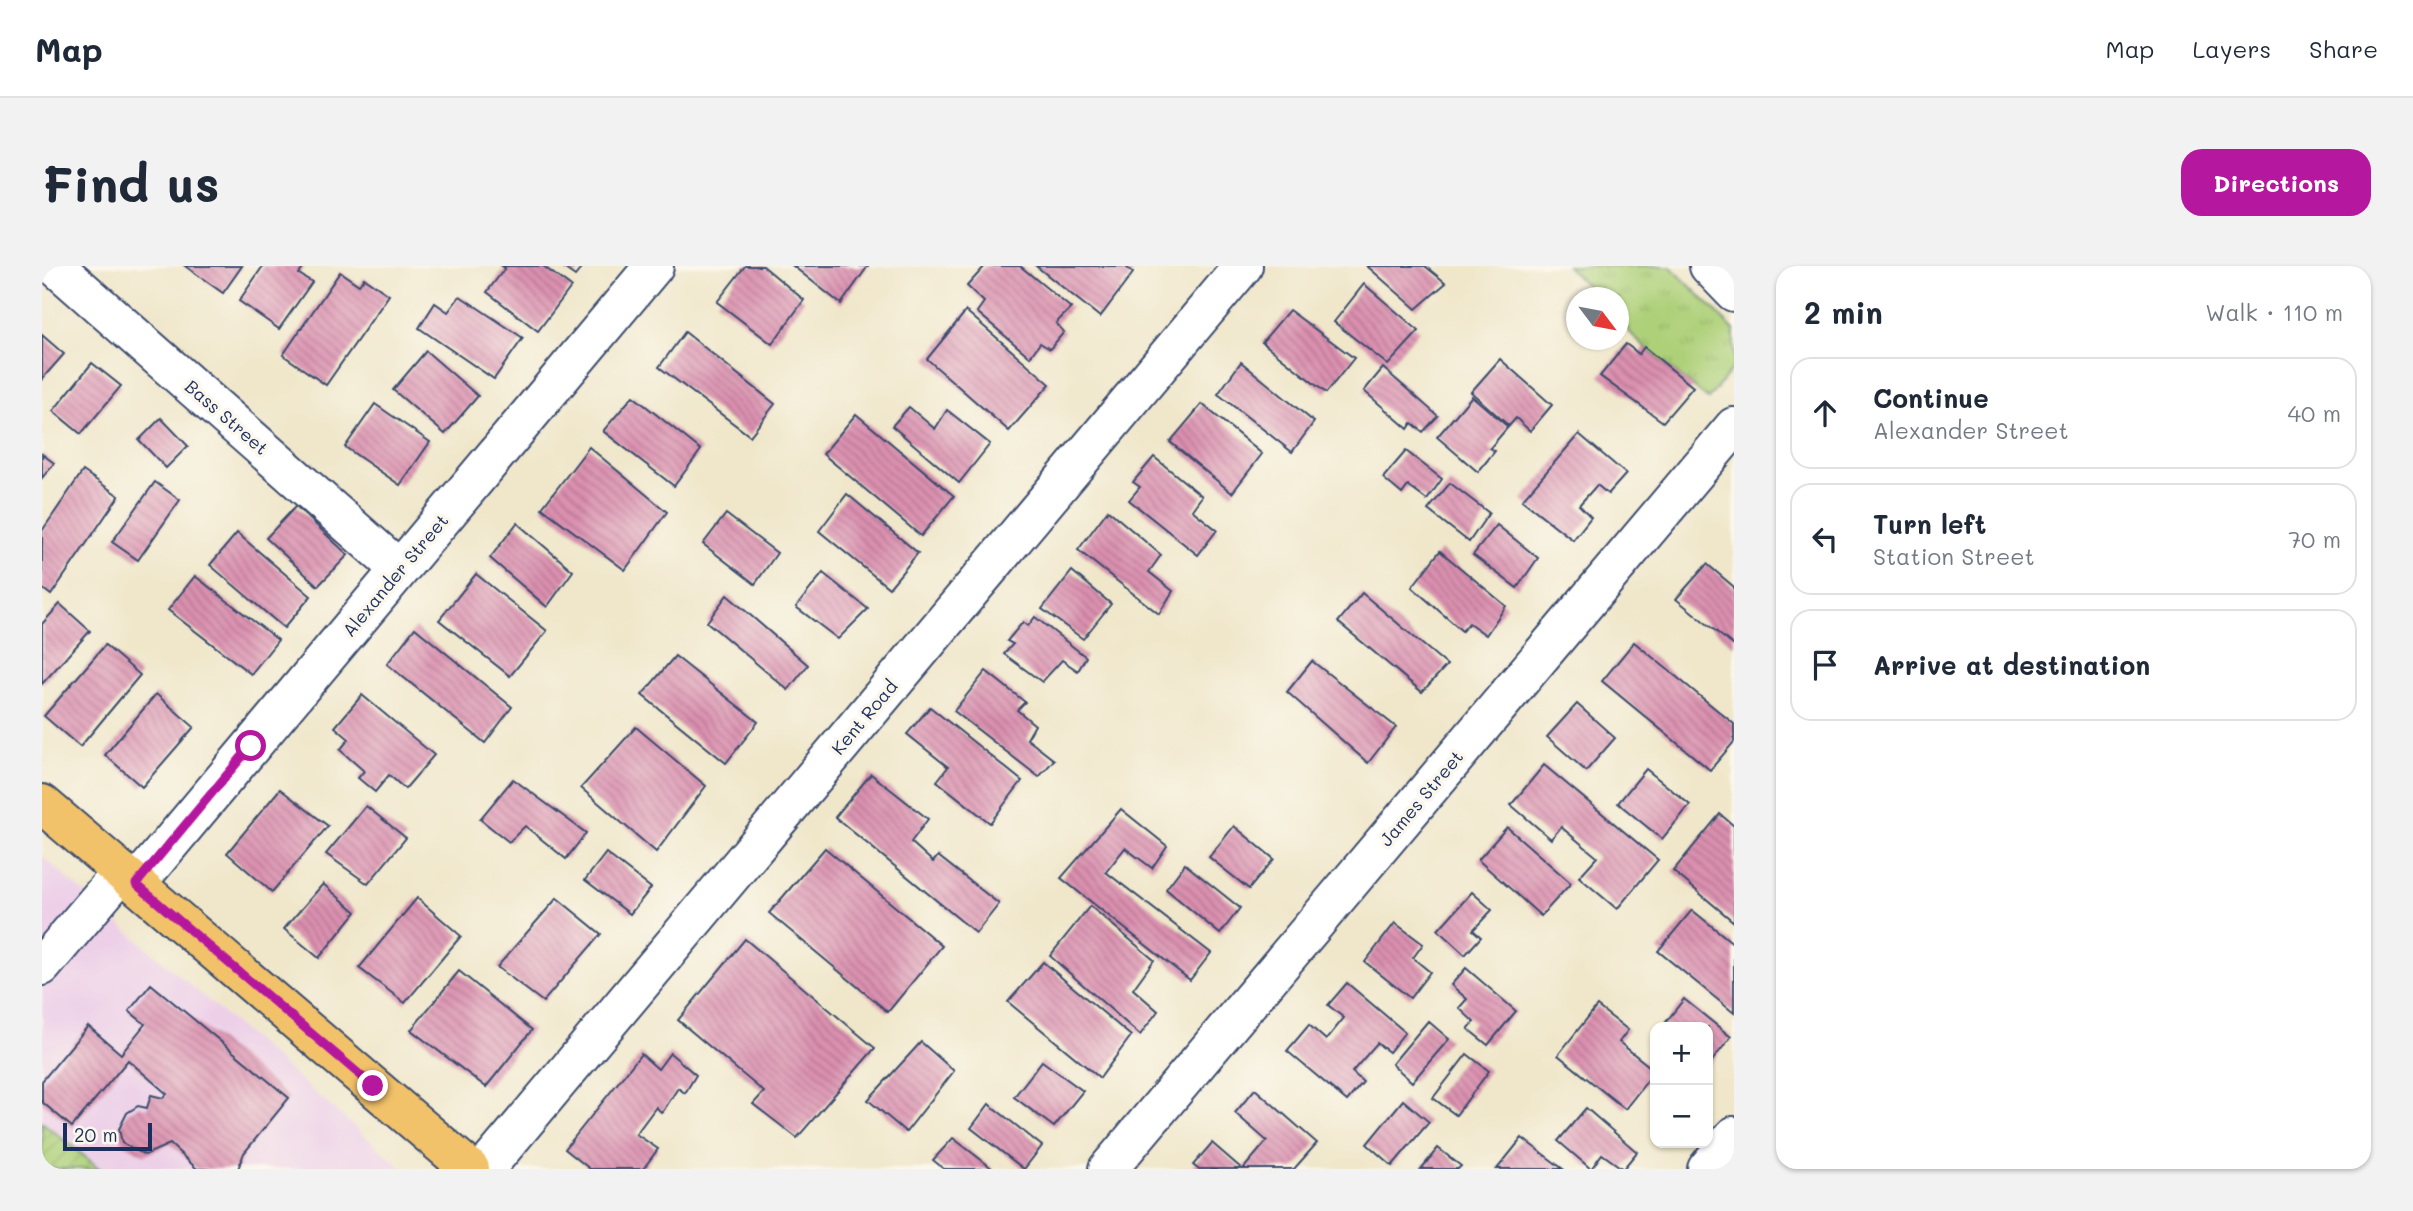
<!DOCTYPE html>
<meta charset="utf-8">
<style>
body{margin:0;font-family:Mali,sans-serif;background:#f2f2f3;color:#1f2937}
.controls{position:absolute;right:21px;bottom:21px;display:grid;overflow:hidden;border-radius:14px;box-shadow:0 2px 5px #0004}
.controls button{width:63px;height:63px;display:grid;place-items:center;padding:0;border:0;border-bottom:2px solid #e0e1e3;background:#fff;color:#1f2937;font:35px sans-serif}
.compass{position:absolute;left:1524px;top:21px;width:63px;height:63px;border-radius:50%;background:#fff;box-shadow:0 2px 5px #0004;rotate:122deg}
.scale{position:absolute;left:21px;bottom:18px;width:89px;box-sizing:border-box;padding-left:7px;border:4px solid #1b2f5e;border-top:0;font-size:19px;line-height:24px;white-space:nowrap;color:#1b2f5e;-webkit-text-stroke:5px #fbf7ec;paint-order:stroke}
.stop{position:absolute;width:21px;height:21px;margin:-16px;border:5px solid #b5179e;border-radius:50%;background:#fff}
.stop.end{background:#b5179e;border-color:#fff;box-shadow:0 2px 7px #0008}
.list{margin:0;padding:0;list-style:none}
h2{display:flex;justify-content:space-between;align-items:center;height:91px;margin:0;padding:0 28px;font-size:30px}
h2 small{font-size:23px;font-weight:400;color:#747a83}
.list li{display:grid;grid-template-columns:46px 1fr auto;gap:21px;align-items:center;box-sizing:border-box;height:112px;margin:0 14px 14px;padding:0 14px;border:2px solid #e0e1e3;border-radius:21px}
.list b{display:block;font-size:26px;white-space:nowrap}
.list p{margin:0;font-size:23px;white-space:nowrap;color:#747a83}
.list em{font-size:23px;font-style:normal;color:#747a83}
.icon{flex:none;width:38px;height:38px;fill:none;stroke:currentColor;stroke-width:2;stroke-linecap:round;stroke-linejoin:round}
.map{position:relative;flex:none;width:1692px;height:903px;overflow:hidden;border-radius:21px}
header{display:flex;align-items:center;gap:42px;box-sizing:border-box;height:98px;padding:0 35px;background:#fff;border-bottom:2px solid #e0e1e3}
header strong{font-size:33px}
nav{display:flex;gap:38px;margin-inline-start:auto;font-size:24px}
.intro{display:flex;align-items:center;justify-content:space-between;box-sizing:border-box;height:168px;padding:0 42px}
h1{margin:0;font-size:49px}
.button{padding:18px 32px;border-radius:21px;background:#b5179e;color:#fff;font-size:24px;font-weight:700}
main{display:flex;gap:42px;padding:0 42px}
aside{flex:1;background:#fff;border-radius:21px;box-shadow:0 2px 5px #0004}
.map>svg:first-child{display:block}
.built{fill:#edd0e8}
.grass{fill:url(#grass-tufts);stroke:#64806b;stroke-width:2}
.garden{fill:url(#garden-furrows);stroke:#64806b;stroke-width:2}
.building{fill:url(#building-back-hatch)}
.lines{fill:none;stroke-linecap:round;stroke-linejoin:round}
.minor-casing{stroke:#3b4b6e;stroke-width:42}
.major-casing{stroke:#3b4b6e;stroke-width:42}
.minor{stroke:#fff;stroke-width:38}
.major{stroke:#f2c26a;stroke-width:38}
.route{stroke:#b5179e;stroke-width:9}
.labels{text-anchor:middle;dominant-baseline:central;stroke-width:7;stroke-linejoin:round;paint-order:stroke}
.street-label{font-size:18px;fill:#1b2f5e;stroke:#fbf7ec}
</style>
<header>
<strong>Map</strong>
<nav><a>Map</a><a>Layers</a><a>Share</a></nav>
</header>
<div class="intro"><h1>Find us</h1><a class="button">Directions</a></div>
<main>
<div class="map">
<svg width="1692" height="903" viewBox="0 0 1692 903">
<defs>
<pattern id="grass-tufts" width="24" height="20" patternUnits="userSpaceOnUse" patternTransform="scale(1.75)"><rect width="24" height="20" fill="#add078"/><path d="M3 7l-1-3M5 7V3M7 7l1-3M15 17l-1-3M17 17v-4M19 17l1-3" fill="none" stroke="#94b36a"/></pattern>
<pattern id="garden-furrows" width="10" height="10" patternUnits="userSpaceOnUse" patternTransform="scale(1.75)"><rect width="10" height="10" fill="#add078"/><path d="M-1 1l2-2M0 10L10 0M9 11l2-2" fill="none" stroke="#94b36a"/></pattern>
<pattern id="building-back-hatch" width="6" height="6" patternUnits="userSpaceOnUse" patternTransform="scale(1.75)"><rect width="6" height="6" fill="#db90af"/><path d="M-1 5l2 2M0 0l6 6M5-1l2 2" fill="none" stroke="#b17692"/></pattern>
</defs>
<rect width="100%" height="100%" fill="#fbf7ec"/>
<filter id="ink" filterUnits="userSpaceOnUse"><feTurbulence type="fractalNoise" baseFrequency=".0143" numOctaves="2"/><feDisplacementMap in="SourceGraphic" scale="14" xChannelSelector="R" yChannelSelector="G"/><feConvolveMatrix kernelMatrix="1 2 1 2 8 2 1 2 1" color-interpolation-filters="sRGB"/></filter>
<filter id="wash" filterUnits="userSpaceOnUse"><feTurbulence type="fractalNoise" baseFrequency=".00686" numOctaves="4" result="noise"/><feDisplacementMap in="SourceGraphic" scale="28" xChannelSelector="R" yChannelSelector="G"/><feGaussianBlur stdDeviation="1.57" result="paint"/><feColorMatrix in="noise" values="0 0 0 0 0 0 0 0 0 0 0 0 0 0 0 0 0 1.4 0 .05"/><feComposite in="paint" operator="in"/></filter>
<g filter="url(#wash)">
<rect width="100%" height="100%" fill="#f0e7cb"/>
<path class="built" d="M0,590L88,667L361,903H0Z"/>
<path class="grass" d="M1525,0H1628L1692,64V100L1666,133L1602,81L1577,55L1576,32L1555,31Z"/>
<path class="garden" d="M0,856L58,903H0Z"/>
<g id="blocks">
<g class="building">
<path d="M143,0H200L181,27Z"/>
<path d="M221,0H263L257,8L270,16L237,63L197,35Z"/>
<path d="M460,0H501L529,21L496,65L445,26L463,2Z"/>
<path d="M519,0H541L533,10Z"/>
<path d="M703,0H721L762,34L730,78L675,36Z"/>
<path d="M751,0H826L799,38Z"/>
<path d="M943,0H978L1029,42L1014,57L1022,66L1008,83L998,77L988,91L935,46L942,36L925,20Z"/>
<path d="M994,0H1083L1091,7L1058,51Z"/>
<path d="M1325,0H1383L1404,17L1374,43Z"/>
<path d="M298,6L317,19L322,12L347,29L284,119L241,89Z"/>
<path d="M1322,18L1377,65L1346,99L1292,56Z"/>
<path d="M418,30L481,72L452,113L377,62L393,37L406,46Z"/>
<path d="M1247,44L1312,92L1284,127L1220,76Z"/>
<path d="M924,45L1008,118L967,165L885,93Z"/>
<path d="M643,66L733,138L708,170L617,101Z"/>
<path d="M0,69L22,88L0,113Z"/>
<path d="M1584,78L1597,88L1602,81L1651,121L1621,156L1558,110Z"/>
<path d="M384,85L436,130L403,168L351,124Z"/>
<path d="M1458,93L1510,139L1488,165L1474,152L1467,160L1429,126Z"/>
<path d="M1199,96L1272,156L1250,186L1176,128Z"/>
<path d="M50,97L79,120L39,168L11,145Z"/>
<path d="M1341,102L1396,150L1381,166L1370,157L1366,163L1322,125Z"/>
<path d="M591,130L659,184L632,220L561,165Z"/>
<path d="M1430,130L1466,161L1448,182L1453,185L1436,206L1395,171Z"/>
<path d="M333,138L388,176L358,219L303,181Z"/>
<path d="M1160,138L1220,188L1190,227L1128,176Z"/>
<path d="M867,141L893,163L905,144L948,178L917,217L850,160Z"/>
<path d="M814,148L912,230L879,270L781,188Z"/>
<path d="M119,152L146,180L124,202L97,174Z"/>
<path d="M1537,168L1584,208L1566,228L1555,219L1537,239L1549,251L1531,274L1480,234Z"/>
<path d="M547,181L625,246L583,304L500,242Z"/>
<path d="M1364,185L1400,213L1385,234L1366,220L1360,228L1341,212Z"/>
<path d="M0,188L12,197L0,212Z"/>
<path d="M1112,191L1160,230L1150,244L1175,264L1156,289L1087,234L1098,221L1091,216Z"/>
<path d="M41,205L77,230L9,329L0,322V265Z"/>
<path d="M113,216L138,234L96,294L70,276Z"/>
<path d="M1408,217L1447,247L1427,276L1386,244Z"/>
<path d="M805,228L876,287L847,322L777,265Z"/>
<path d="M254,240L306,289L276,320L224,272Z"/>
<path d="M1066,244L1119,289L1107,306L1131,325L1117,348L1036,284Z"/>
<path d="M684,248L735,287L713,318L661,278Z"/>
<path d="M475,257L531,305L505,341L448,292Z"/>
<path d="M1455,259L1496,292L1475,322L1431,289Z"/>
<path d="M195,267L269,330L242,362L168,299Z"/>
<path d="M1398,285L1464,340L1444,369L1427,357L1420,365L1370,321Z"/>
<path d="M1665,298L1692,321V380L1634,333Z"/>
<path d="M1030,305L1069,338L1041,373L1000,343Z"/>
<path d="M781,307L826,343L796,373L754,341Z"/>
<path d="M434,308L505,365L468,410L397,354Z"/>
<path d="M153,310L236,374L209,408L126,344Z"/>
<path d="M1320,327L1405,399L1380,426L1296,356Z"/>
<path d="M685,329L766,399L746,424L665,356Z"/>
<path d="M18,338L48,365L0,418V358Z"/>
<path d="M993,351L1044,391L1036,405L1020,394L1000,416L962,388L971,378L965,375L981,356L986,360Z"/>
<path d="M373,362L470,441L443,477L345,398Z"/>
<path d="M1592,376L1692,458V476L1668,504L1560,415Z"/>
<path d="M63,379L98,409L38,481L2,450Z"/>
<path d="M633,390L716,456L684,497L600,429Z"/>
<path d="M1270,395L1354,461L1326,497L1245,426Z"/>
<path d="M944,405L983,436L975,444L993,459L985,473L1012,494L997,511L912,445Z"/>
<path d="M114,428L152,461L100,521L63,489Z"/>
<path d="M320,429L392,489L363,523L347,509L333,526L316,512L322,505L298,484L307,473L293,461Z"/>
<path d="M1535,438L1573,472L1544,505L1505,471Z"/>
<path d="M888,441L980,515L948,557L895,515L906,501L865,468Z"/>
<path d="M594,461L664,520L614,586L539,522Z"/>
<path d="M1502,499L1616,594L1575,643L1537,611L1555,591L1519,561L1509,573L1469,539Z"/>
<path d="M1604,503L1648,539L1620,573L1576,537Z"/>
<path d="M829,508L886,553L869,576L891,596L896,590L957,638L934,667L793,551Z"/>
<path d="M471,513L544,567L524,593L483,560L467,576L438,553Z"/>
<path d="M238,523L286,560L230,626L185,587Z"/>
<path d="M324,540L364,572L326,618L284,588Z"/>
<path d="M1079,543L1125,580L1110,602L1083,582L1064,606L1169,687L1148,714L1019,612Z"/>
<path d="M1678,548L1692,560V656L1631,605Z"/>
<path d="M1192,560L1232,593L1207,623L1167,591Z"/>
<path d="M1465,561L1529,617L1499,650L1436,594Z"/>
<path d="M783,582L900,680L846,746L727,647Z"/>
<path d="M564,587L609,622L588,648L543,614Z"/>
<path d="M1143,598L1198,642L1178,668L1124,623Z"/>
<path d="M281,618L314,646L277,692L242,663Z"/>
<path d="M1430,626L1450,644L1431,664L1439,671L1423,689L1396,664Z"/>
<path d="M375,632L419,670L363,737L317,702Z"/>
<path d="M515,632L559,668L501,736L455,701Z"/>
<path d="M1048,640L1112,694L1091,723L1116,745L1098,769L1008,690Z"/>
<path d="M1650,644L1692,678V747L1616,685Z"/>
<path d="M1353,657L1381,678L1371,692L1388,706L1368,732L1323,696Z"/>
<path d="M703,673L833,782L755,872L711,838L722,826L636,754Z"/>
<path d="M1001,696L1089,770L1058,812L966,736Z"/>
<path d="M1424,702L1474,745L1446,779L1426,763L1432,756L1417,742L1425,733L1409,719Z"/>
<path d="M417,705L490,764L444,821L369,764Z"/>
<path d="M1305,717L1363,766L1347,786L1335,777L1310,806L1321,816L1305,835L1245,785L1267,759L1284,774L1302,752L1286,739Z"/>
<path d="M109,718L247,832L202,887L196,903H155L128,878L103,889L80,877L77,863L85,847L96,840L105,842L109,829L121,832L125,828L86,794L30,861L0,836V815L46,760L79,788L103,758L87,745Z"/>
<path d="M1642,733L1689,771L1666,800V761H1620Z"/>
<path d="M1555,740L1586,764L1577,776L1613,805L1583,843L1516,789Z"/>
<path d="M1386,755L1407,773L1370,816L1350,798Z"/>
<path d="M879,776L912,805L864,866L826,834Z"/>
<path d="M628,787L654,809L643,827L636,822L620,847L614,841L594,868L616,883L601,903H548L523,883L599,788L616,803Z"/>
<path d="M1425,788L1447,805L1414,849L1391,832Z"/>
<path d="M1000,795L1041,825L1012,861L972,831Z"/>
<path d="M1213,823L1275,877L1252,903H1201L1225,875L1193,847Z"/>
<path d="M1361,834L1387,856L1350,900L1325,878Z"/>
<path d="M947,838L1000,880L982,903L929,862Z"/>
<path d="M1544,842L1595,886L1581,903L1560,888L1549,903L1516,875Z"/>
<path d="M911,872L951,903H902L891,894Z"/>
<path d="M1480,872L1521,903H1455Z"/>
<path d="M1170,877L1200,903H1156L1151,899Z"/>
<path d="M1396,882L1419,900L1416,903H1379Z"/>
</g>
</g>
</g>
<g filter="url(#ink)">
<use href="#blocks" fill-opacity="0" stroke="#3b4b6e" stroke-width="2"/>
<g class="lines">
<g class="minor-casing">
<g id="minor">
<path d="M13,0L357,303"/>
<path d="M1667,0L1692,26"/>
<path d="M94,618L612,0"/>
<path d="M0,700L80,606"/>
<path d="M443,903L1201,0"/>
<path d="M1066,903L1692,161"/>
<path d="M1665,903L1692,870"/>
</g>
</g>
<g class="major-casing">
<path id="major" d="M0,538L428,903"/>
</g>
<use href="#minor" class="minor"/>
<use href="#major" class="major"/>
</g>
</g>
<g class="lines" filter="url(#ink)">
<path class="route" d="M209,480L94,618L331,820"/>
</g>
<g class="labels">
<g class="street-label">
<text transform="translate(185 151) rotate(41)">Bass Street</text>
<text transform="translate(353 309) rotate(-50)">Alexander Street</text>
<text transform="translate(822 451) rotate(-50)">Kent Road</text>
<text transform="translate(1379 532) rotate(-50)">James Street</text>
</g>
</g>
</svg>
<div class="controls">
<button>+</button>
<button>−</button>
</div>
<svg class="compass" viewBox="-18 -18 36 36"><path d="M0-13l5 13h-10z" fill="#e53935"/><path d="M0 13l5-13h-10z" fill="#747a83"/></svg>
<div class="scale">20 m</div>
<div class="stop" style="left:209px;top:480px"></div>
<div class="stop end" style="left:331px;top:820px"></div>
</div>
<aside>
<h2>2 min<small>Walk · 110 m</small></h2>
<ul class="list">
<li><svg class="icon" aria-label="ahead" viewBox="0 0 24 24"><path d="M12 20V5M6 11l6-6 6 6"/></svg><div><b>Continue</b><p>Alexander Street</p></div><em>40 m</em></li>
<li><svg class="icon" aria-label="left" viewBox="0 0 24 24"><path d="M17 20v-9H6M10 6l-5 5 5 5"/></svg><div><b>Turn left</b><p>Station Street</p></div><em>70 m</em></li>
<li><svg class="icon" aria-label="arrive" viewBox="0 0 24 24"><path d="M6 21V4h12l-3 4 3 4H6"/></svg><div><b>Arrive at destination</b></div></li>
</ul>
</aside>
</main>
